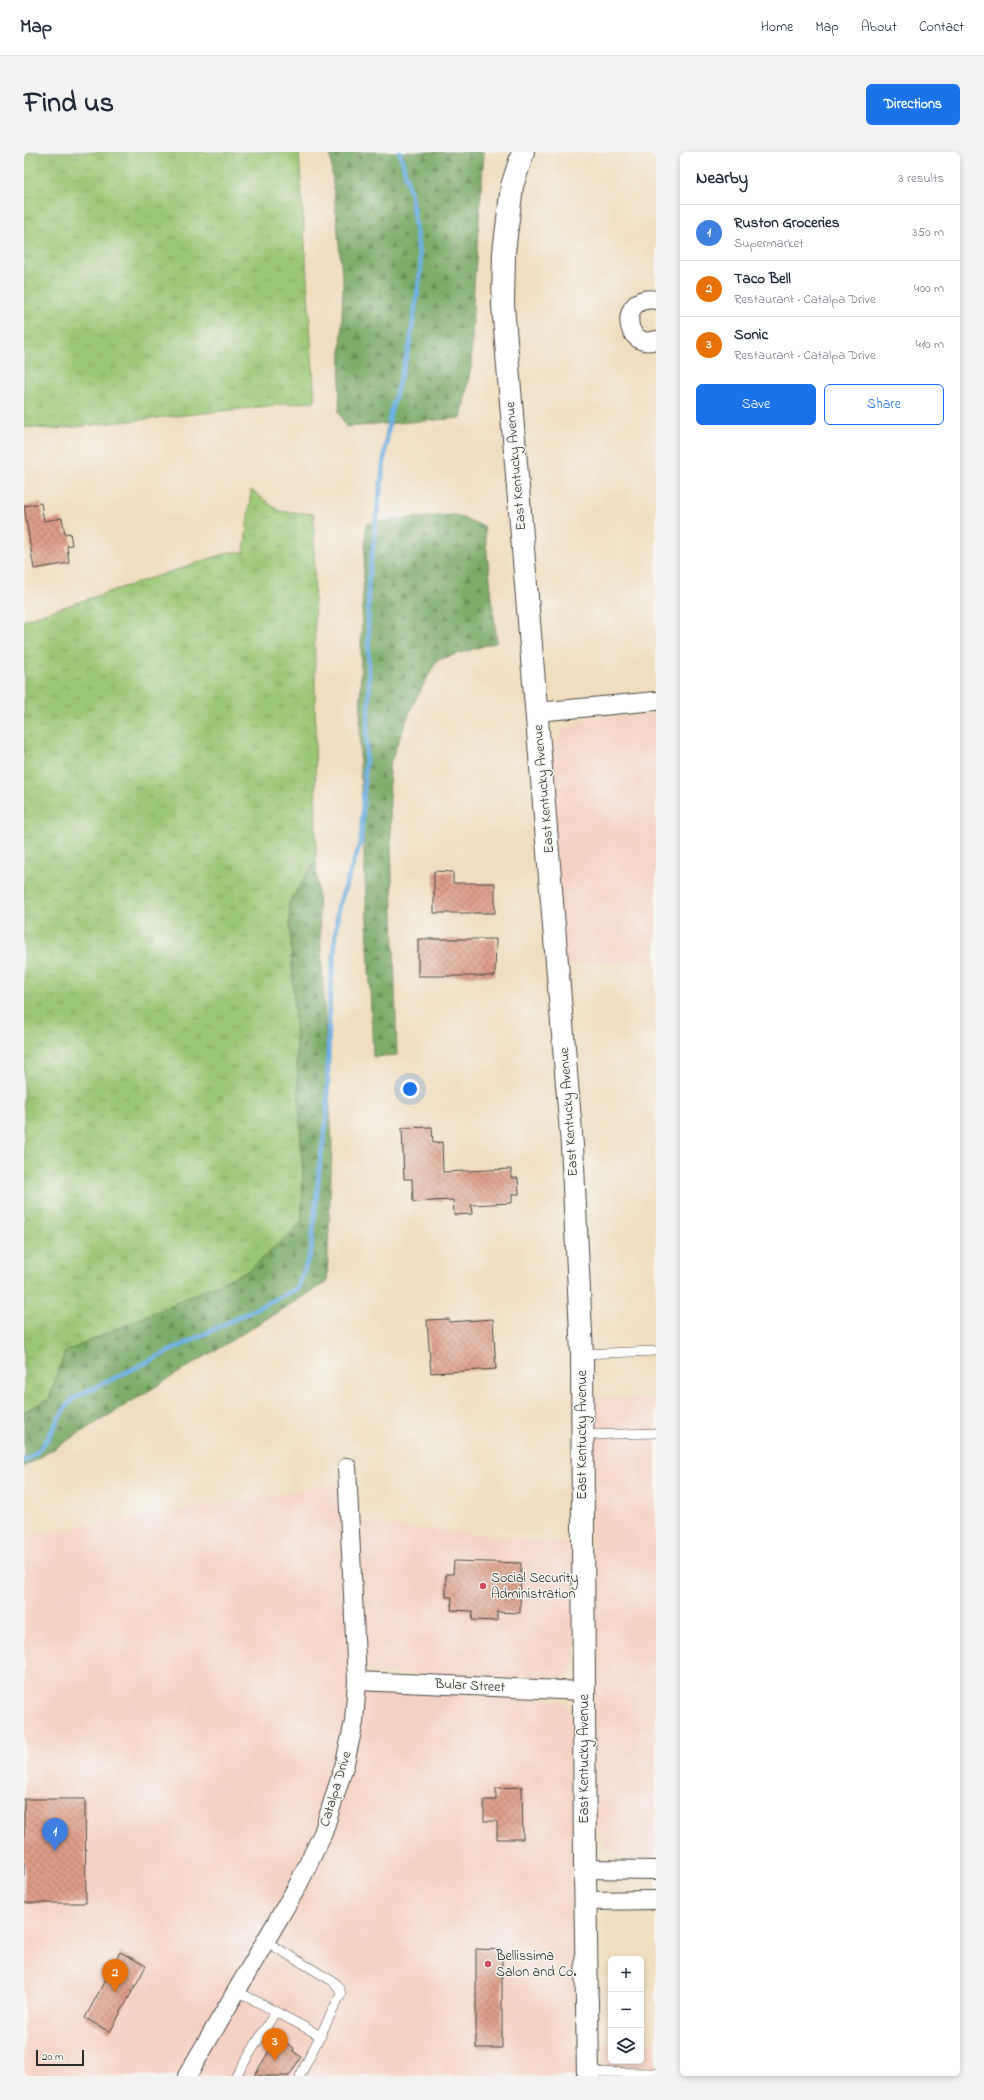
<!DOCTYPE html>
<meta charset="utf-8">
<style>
body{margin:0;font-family:"Indie Flower",sans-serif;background:#f2f2f3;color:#1f2937}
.controls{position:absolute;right:12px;bottom:12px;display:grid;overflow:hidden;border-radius:6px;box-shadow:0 2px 6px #0003}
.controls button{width:36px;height:36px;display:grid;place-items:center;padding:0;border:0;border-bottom:1px solid #e0e1e3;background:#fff;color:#1f2937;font:20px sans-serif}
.scale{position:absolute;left:12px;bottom:10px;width:48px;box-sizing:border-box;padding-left:4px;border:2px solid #2b2b2b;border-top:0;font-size:11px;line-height:14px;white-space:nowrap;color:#2b2b2b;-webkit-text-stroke:3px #f6f6f2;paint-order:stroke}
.you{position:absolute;left:386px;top:937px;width:14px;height:14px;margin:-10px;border:3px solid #fff;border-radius:50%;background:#1a73e8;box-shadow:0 0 0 6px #1a73e833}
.badge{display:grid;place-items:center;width:26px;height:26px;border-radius:50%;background:#1a73e8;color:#fff;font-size:13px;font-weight:700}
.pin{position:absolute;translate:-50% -33px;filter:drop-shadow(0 1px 2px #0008)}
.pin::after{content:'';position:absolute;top:21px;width:14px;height:12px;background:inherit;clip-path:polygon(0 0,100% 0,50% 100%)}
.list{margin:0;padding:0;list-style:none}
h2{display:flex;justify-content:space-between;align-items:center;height:52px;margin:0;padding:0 16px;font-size:17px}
h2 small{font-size:13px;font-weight:400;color:#747a83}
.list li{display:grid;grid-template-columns:26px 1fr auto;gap:12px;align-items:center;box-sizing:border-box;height:56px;padding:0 16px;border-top:1px solid #e0e1e3}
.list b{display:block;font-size:15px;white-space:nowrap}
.list p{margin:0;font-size:13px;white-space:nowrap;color:#747a83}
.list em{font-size:13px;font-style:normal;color:#747a83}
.actions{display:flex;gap:8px;padding:12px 16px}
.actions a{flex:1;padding:9px 0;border:1px solid #1a73e8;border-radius:6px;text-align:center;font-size:14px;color:#1a73e8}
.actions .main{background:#1a73e8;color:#fff}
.icon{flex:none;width:22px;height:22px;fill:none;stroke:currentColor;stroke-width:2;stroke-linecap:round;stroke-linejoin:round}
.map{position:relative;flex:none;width:632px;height:1924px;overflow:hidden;border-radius:6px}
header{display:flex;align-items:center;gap:24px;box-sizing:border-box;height:56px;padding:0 20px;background:#fff;border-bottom:1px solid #e0e1e3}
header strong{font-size:19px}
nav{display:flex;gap:22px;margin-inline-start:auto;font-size:14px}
.intro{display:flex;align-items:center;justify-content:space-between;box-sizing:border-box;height:96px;padding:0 24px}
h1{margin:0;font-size:28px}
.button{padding:10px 18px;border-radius:6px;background:#1a73e8;color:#fff;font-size:14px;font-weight:700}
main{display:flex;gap:24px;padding:0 24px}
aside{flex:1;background:#fff;border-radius:6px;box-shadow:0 2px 6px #0003}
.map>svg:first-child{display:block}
.built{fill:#f6d2c3}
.grass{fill:url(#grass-tufts);stroke:#637a50}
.forest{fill:url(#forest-firs);stroke:#546c49}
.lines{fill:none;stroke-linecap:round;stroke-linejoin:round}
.stream{stroke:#6eafe2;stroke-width:5}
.building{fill:url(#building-cross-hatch)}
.service-casing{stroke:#494641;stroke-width:10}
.minor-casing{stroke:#494641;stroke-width:20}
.tertiary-casing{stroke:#494641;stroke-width:24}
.service{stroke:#fff;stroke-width:9}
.minor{stroke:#fff;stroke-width:18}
.tertiary{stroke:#fff;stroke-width:22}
.poi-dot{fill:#d1495b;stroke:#f6f6f2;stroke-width:1.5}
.labels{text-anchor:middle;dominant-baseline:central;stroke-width:3;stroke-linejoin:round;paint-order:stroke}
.street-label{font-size:14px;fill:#2b2b2b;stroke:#f6f6f2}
.poi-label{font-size:14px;fill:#2b2b2b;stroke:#f6f6f2;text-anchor:start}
</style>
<header>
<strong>Map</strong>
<nav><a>Home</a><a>Map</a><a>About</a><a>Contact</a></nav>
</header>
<div class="intro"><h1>Find us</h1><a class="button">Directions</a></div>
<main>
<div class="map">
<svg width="632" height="1924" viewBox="0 0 632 1924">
<defs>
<pattern id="grass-tufts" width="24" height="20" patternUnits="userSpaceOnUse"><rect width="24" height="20" fill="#9bc876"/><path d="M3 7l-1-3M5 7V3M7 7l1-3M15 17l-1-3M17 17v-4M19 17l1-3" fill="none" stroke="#7fa361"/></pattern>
<pattern id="forest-firs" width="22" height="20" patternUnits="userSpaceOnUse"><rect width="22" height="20" fill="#7cac67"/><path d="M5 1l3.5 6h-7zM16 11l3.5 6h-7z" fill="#668c55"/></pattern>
<pattern id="building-cross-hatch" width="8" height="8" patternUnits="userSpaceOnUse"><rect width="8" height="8" fill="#de9e86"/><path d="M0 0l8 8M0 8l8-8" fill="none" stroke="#b4816e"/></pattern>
</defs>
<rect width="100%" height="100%" fill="#f6f6f2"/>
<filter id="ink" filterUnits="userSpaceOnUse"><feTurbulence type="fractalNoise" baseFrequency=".025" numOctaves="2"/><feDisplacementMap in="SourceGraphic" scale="8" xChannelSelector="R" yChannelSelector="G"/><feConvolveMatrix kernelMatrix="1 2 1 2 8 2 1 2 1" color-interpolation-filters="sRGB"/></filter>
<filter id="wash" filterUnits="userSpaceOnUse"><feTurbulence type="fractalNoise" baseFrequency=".012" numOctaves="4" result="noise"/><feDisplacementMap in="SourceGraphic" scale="16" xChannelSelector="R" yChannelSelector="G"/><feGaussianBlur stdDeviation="0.9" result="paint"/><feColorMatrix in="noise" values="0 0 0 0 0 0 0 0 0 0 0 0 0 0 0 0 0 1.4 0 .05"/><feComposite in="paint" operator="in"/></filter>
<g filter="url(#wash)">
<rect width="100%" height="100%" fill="#f1debf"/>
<g class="built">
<path d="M632,562V809L541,812L525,608H529L530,594L538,580L554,570L565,567Z"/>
<path d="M566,1245L632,1247V1707L606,1708L592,1703L581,1693L575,1675H571Z"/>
<path d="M317,1332L325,1500L324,1536L532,1548L541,1552L551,1566V1924H0V1384Z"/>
<path d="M336,1371L550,1392V1514L546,1522L531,1530L351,1521L347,1519L344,1515L342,1507Z"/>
<path d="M632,1889V1924H581L579,1890H587V1909H617V1890Z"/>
</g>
<g class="grass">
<path d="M0,0H275L291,249L31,277L0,275Z"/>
<path d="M227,338L255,359L290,362L292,708L265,751L279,1024L278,1070L226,1118L41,1200L25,1247L0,1260V468L206,400L220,401Z"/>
</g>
<g class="forest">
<path d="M306,0H460L450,134L447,215L437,266L322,275L315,260L319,133Z"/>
<path d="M430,363L460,374L473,490L413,508L388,554L365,614L373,903L349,905L336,611L337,488L342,372L366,368Z"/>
<path d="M292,708L308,992L303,1130L0,1315V1260L25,1247L41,1200L226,1118L278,1070L279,1024L265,751Z"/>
</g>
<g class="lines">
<path class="stream" d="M0,1309C31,1291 27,1268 50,1246L274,1136L287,1099L296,1010L303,964L305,856L314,756L337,689L345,548L344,432L366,262L386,192L397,115L387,44L376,0"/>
</g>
<g id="blocks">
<g class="building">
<path d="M17,351L20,369L38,366L41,382L46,381L48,393L43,394L45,411L10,417L0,354Z"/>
<path d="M410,719L429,720V731H471V761H410Z"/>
<path d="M394,787H472L471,824H394Z"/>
<path d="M408,975L409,991L418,990L419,1020L487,1017V1026H494L495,1042H488V1051L447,1053L448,1062L430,1063L429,1048L389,1050L388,1027H380L378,976Z"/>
<path d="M425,1167V1170L469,1167L472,1217L407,1221L403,1168Z"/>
<path d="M430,1409L497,1411L496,1461L473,1460V1469L448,1468L449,1459L427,1458L428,1445H422V1422H429Z"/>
<path d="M498,1635L499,1687H473V1669H460V1648H472V1636Z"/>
<path d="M0,1647H61L62,1751H0Z"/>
<path d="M452,1797L478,1798V1896H452Z"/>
<path d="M96,1800L122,1814L86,1880L61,1866Z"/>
<path d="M253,1886L270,1896L269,1899L277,1905L265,1924H230Z"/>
</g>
</g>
</g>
<g filter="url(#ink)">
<use href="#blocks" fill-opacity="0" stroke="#494641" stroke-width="1"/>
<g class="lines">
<g class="service-casing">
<g id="service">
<path d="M558,1202L632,1199"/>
<path d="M558,1283L632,1281"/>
<path d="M241,1789L310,1830L315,1836L317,1842L276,1924"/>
<path d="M213,1839L297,1884"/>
<path d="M564,1920L632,1921"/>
<path d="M212,1924L252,1859"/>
</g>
</g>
<g class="minor-casing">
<g id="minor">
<path d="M632,148C594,141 599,199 632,188"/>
<path d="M513,560L632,549"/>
<path d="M333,1529L560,1539"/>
<path d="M561,1717L632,1718"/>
<path d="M562,1749L632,1748"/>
<path d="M163,1924L273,1735L299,1681L321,1611L330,1570L333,1529L323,1315"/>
</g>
</g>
<g class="tertiary-casing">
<path id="tertiary" d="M499,0L488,34L480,100L479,153L548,993L558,1202L561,1717L564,1924"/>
</g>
<use href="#service" class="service"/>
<use href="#minor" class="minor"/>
<use href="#tertiary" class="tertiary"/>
</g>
</g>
<g class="poi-dot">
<circle cx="459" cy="1434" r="4"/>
<circle cx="464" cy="1812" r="4"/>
</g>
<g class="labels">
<g class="street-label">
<text transform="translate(492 314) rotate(-95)">East Kentucky Avenue</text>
<text transform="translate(520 637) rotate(-95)">East Kentucky Avenue</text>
<text transform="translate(545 960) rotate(-94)">East Kentucky Avenue</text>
<text transform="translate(558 1283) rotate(-90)">East Kentucky Avenue</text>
<text transform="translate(446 1534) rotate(3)">Bular Street</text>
<text transform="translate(560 1607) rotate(-90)">East Kentucky Avenue</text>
<text transform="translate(312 1637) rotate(-73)">Catalpa Drive</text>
</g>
<g class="poi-label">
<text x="467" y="1426">Social Security<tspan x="467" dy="16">Administration</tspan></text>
<text x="472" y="1804">Bellissima<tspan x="472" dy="16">Salon and Co.</tspan></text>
</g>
</g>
</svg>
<div class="controls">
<button>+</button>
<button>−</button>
<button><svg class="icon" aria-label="layers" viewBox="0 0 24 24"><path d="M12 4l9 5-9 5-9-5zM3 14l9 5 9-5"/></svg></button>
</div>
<div class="scale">20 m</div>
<div class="you"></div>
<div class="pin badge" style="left:31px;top:1699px;background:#3f7fe0">1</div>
<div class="pin badge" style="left:91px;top:1840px;background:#e8710a">2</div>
<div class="pin badge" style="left:251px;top:1909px;background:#e8710a">3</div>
</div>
<aside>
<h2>Nearby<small>3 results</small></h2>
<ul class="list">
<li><span class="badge" style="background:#3f7fe0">1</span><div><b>Ruston Groceries</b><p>Supermarket</p></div><em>350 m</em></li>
<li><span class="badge" style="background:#e8710a">2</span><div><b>Taco Bell</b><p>Restaurant · Catalpa Drive</p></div><em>400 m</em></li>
<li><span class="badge" style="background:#e8710a">3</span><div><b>Sonic</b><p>Restaurant · Catalpa Drive</p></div><em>410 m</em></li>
</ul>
<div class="actions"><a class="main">Save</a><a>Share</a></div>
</aside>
</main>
